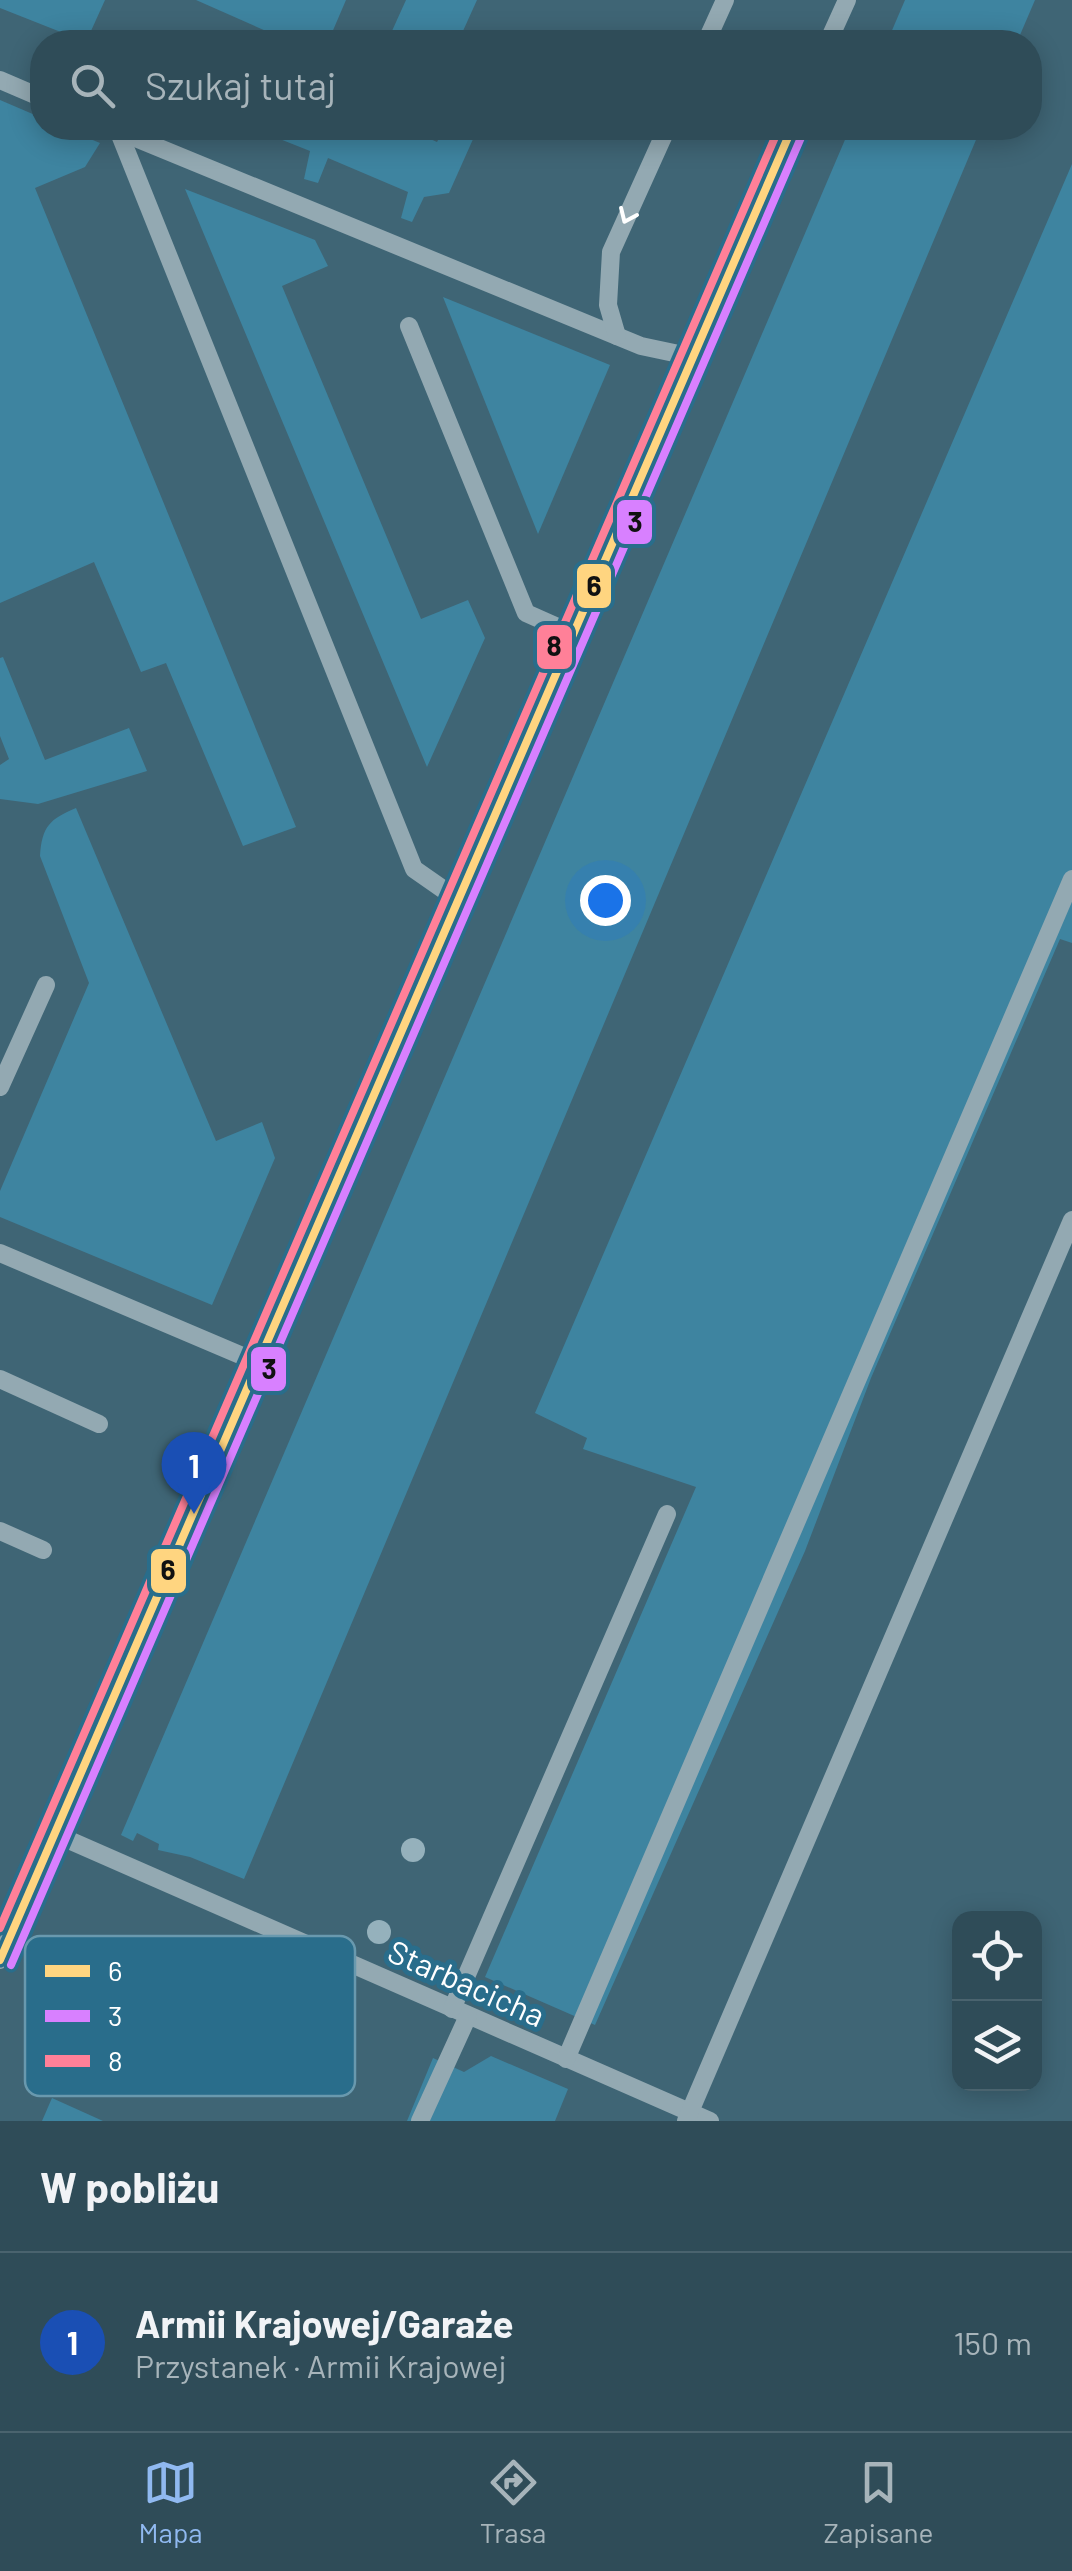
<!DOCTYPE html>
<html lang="pl">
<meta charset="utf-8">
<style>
body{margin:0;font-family:Barlow,sans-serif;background:#37535e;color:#f1f3f6}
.controls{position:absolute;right:30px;bottom:30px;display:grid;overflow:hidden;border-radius:20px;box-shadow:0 5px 25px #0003}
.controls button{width:90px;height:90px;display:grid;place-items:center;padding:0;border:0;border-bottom:2px solid #4a636e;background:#2f4c58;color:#f1f3f6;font:50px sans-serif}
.you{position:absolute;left:605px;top:900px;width:35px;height:35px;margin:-25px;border:8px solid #fff;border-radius:50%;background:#1a73e8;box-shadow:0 0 0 15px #1a73e833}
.badge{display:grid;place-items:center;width:65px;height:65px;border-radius:50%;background:#90b9f0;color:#fff;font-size:32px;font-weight:700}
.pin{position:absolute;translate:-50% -82px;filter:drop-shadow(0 2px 5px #0008)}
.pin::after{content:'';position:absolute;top:52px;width:35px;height:30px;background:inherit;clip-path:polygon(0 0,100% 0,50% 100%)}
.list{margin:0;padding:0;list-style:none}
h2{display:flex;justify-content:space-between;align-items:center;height:130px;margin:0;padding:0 40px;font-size:42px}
h2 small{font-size:32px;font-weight:400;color:#a7b4ba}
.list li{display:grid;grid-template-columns:65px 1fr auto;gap:30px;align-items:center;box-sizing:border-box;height:180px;padding:0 40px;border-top:2px solid #4a636e}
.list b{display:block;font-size:38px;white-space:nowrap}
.list p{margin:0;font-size:32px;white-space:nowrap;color:#a7b4ba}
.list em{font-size:32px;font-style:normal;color:#a7b4ba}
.icon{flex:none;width:55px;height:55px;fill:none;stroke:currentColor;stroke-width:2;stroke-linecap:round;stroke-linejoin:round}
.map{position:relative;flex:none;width:1072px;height:2121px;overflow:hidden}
.search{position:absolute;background:#2f4c58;box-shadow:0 5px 25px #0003;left:30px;right:30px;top:30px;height:110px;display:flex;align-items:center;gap:25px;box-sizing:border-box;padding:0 35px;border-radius:40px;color:#a7b4ba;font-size:38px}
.sheet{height:310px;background:#2f4c58}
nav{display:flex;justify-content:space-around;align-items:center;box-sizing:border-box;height:140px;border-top:2px solid #4a636e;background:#2f4c58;font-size:28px;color:#a7b4ba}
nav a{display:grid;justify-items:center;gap:5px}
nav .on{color:#90b9f0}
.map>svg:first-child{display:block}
.green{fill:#3e84a0}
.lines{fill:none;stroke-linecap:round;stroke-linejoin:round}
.minor{stroke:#93a9b2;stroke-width:18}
.bus-1-casing{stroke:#296d8b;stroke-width:15}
.bus-2-casing{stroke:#296d8b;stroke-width:15}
.bus-3-casing{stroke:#296d8b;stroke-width:15}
.bus-1{stroke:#ffd580;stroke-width:8}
.bus-2{stroke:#d880ff;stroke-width:8}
.bus-3{stroke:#ff8098;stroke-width:8}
.tree{fill:#95b1bc}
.oneway{stroke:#fff}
.labels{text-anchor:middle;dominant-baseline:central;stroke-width:10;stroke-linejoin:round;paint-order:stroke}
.street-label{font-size:32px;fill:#fff;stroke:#296d8b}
.key{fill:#296d8b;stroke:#6999ae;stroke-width:2.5}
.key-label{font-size:28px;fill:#fff}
.line-badge{stroke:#296d8b;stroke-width:4}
.pale-badge-label{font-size:28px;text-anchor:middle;font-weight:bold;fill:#111}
</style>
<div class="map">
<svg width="1072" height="2121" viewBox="0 0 1072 2121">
<rect width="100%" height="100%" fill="#3f6575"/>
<g class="green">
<path d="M0,0H105L86,42L0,8Z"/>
<path d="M196,0H346L328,42H291Z"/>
<path d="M406,0H477L458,42H387Z"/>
<path d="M905,0H1035L1017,42H887Z"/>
<path d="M190,31L215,42H138Z"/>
<path d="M0,100L42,118V128H64L100,143L85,167L35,188L296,827L243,846L166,663L141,672L94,562L0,603Z"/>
<path d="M252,128H406L437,142L444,128H478L449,193L424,197L412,222L401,218L408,192L328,158L318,183L304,179L310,151Z"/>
<path d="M850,128H981L244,1879L190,1857L158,1850L159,1844L137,1833L133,1841L121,1835Z"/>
<path d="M1072,164V943L1060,939L871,1378L805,1551L595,2025L485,1977L696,1487L583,1449L587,1438L535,1413Z"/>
<path d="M185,189L315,240L328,266L282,286L421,619L468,600L485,638L427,767Z"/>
<path d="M443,297L610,365L538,534Z"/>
<path d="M3,657L45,760L129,728L147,771L38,804L0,799V765L9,759L0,736V658Z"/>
<path d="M76,808L216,1141L262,1122L275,1158L212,1305L0,1217V1191L89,983L40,856C42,826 50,819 76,808Z"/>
<path d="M491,2056L568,2089L555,2121H407L433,2058L464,2072Z"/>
<path d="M52,2098L103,2121H42Z"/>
</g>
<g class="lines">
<g class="minor">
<path d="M706,42L725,0"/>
<path d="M828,42L847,0"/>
<path d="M0,80L42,98"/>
<path d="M111,128L641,346L693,357"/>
<path d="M118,130L414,869L457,899"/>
<path d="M409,326L526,613L571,633"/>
<path d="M617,336L608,305L611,252L667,128"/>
<path d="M0,1087L46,985"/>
<path d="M0,1253L259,1363"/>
<path d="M0,1379L99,1424"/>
<path d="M0,1531L43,1550"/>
<path d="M55,1834L710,2121"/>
<path d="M0,1960L792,128"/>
<path d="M452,2009L667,1514"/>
<path d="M566,2059L1072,879"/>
<path d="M420,2121L468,2016"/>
<path d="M686,2121L1072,1220"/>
</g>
<g class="bus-1-casing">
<path id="bus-1" d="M0,1960L792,128"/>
</g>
<g class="bus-2-casing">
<path id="bus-2" d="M11,1965L803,133"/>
</g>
<g class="bus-3-casing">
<path id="bus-3" d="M0,1928L779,128"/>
</g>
<use href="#bus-1" class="bus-1"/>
<use href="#bus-2" class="bus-2"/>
<use href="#bus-3" class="bus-3"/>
</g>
<g class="tree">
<circle cx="413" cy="1850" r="12"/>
<circle cx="379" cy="1932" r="12"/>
</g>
<defs><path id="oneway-chevron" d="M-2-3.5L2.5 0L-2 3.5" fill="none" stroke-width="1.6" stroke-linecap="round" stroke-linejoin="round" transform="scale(2.5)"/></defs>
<use class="oneway" href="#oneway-chevron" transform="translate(627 216) rotate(114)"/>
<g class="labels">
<g class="street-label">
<text transform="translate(467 1982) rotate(24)">Starbacicha</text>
</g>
</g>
<rect x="25" y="1936" width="330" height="160" rx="15" class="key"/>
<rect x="45" y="1965" width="45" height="12" fill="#ffd580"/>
<rect x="45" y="2010" width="45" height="12" fill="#d880ff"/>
<rect x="45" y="2055" width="45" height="12" fill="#ff8098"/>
<g class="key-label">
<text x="108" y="1981">6</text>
<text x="108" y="2026">3</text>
<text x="108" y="2071">8</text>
</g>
<g class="line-badge">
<rect x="615" y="498" width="39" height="48" rx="10" fill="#d880ff"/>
<rect x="575" y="562" width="38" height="48" rx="10" fill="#ffd580"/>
<rect x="535" y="623" width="39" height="48" rx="10" fill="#ff8098"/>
<rect x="249" y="1345" width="39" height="48" rx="10" fill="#d880ff"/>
<rect x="149" y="1547" width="39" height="48" rx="10" fill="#ffd580"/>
</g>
<g class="pale-badge-label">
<text x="635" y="532">3</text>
<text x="594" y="596">6</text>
<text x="554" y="656">8</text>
<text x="269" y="1379">3</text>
<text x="168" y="1580">6</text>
</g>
</svg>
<div class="controls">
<button><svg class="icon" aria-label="locate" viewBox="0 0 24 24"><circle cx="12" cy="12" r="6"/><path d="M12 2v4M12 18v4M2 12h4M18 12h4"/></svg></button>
<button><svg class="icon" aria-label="layers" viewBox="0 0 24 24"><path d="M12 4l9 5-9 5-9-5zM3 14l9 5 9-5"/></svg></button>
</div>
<div class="you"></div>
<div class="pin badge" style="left:194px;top:1514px;background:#1a4fb4">1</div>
<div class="search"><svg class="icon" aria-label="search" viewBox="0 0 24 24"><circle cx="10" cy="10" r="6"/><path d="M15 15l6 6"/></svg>Szukaj tutaj</div>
</div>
<section class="sheet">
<h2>W pobliżu<small></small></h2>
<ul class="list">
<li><span class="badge" style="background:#1a4fb4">1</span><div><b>Armii Krajowej/Garaże</b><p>Przystanek · Armii Krajowej</p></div><em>150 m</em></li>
</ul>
</section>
<nav>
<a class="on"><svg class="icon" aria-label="map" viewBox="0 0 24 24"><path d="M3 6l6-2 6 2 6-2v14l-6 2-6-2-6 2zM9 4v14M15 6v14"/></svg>Mapa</a>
<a><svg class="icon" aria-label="directions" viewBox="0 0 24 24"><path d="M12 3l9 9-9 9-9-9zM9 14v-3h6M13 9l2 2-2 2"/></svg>Trasa</a>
<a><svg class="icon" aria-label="saved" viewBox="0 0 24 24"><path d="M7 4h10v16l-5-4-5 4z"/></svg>Zapisane</a>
</nav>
